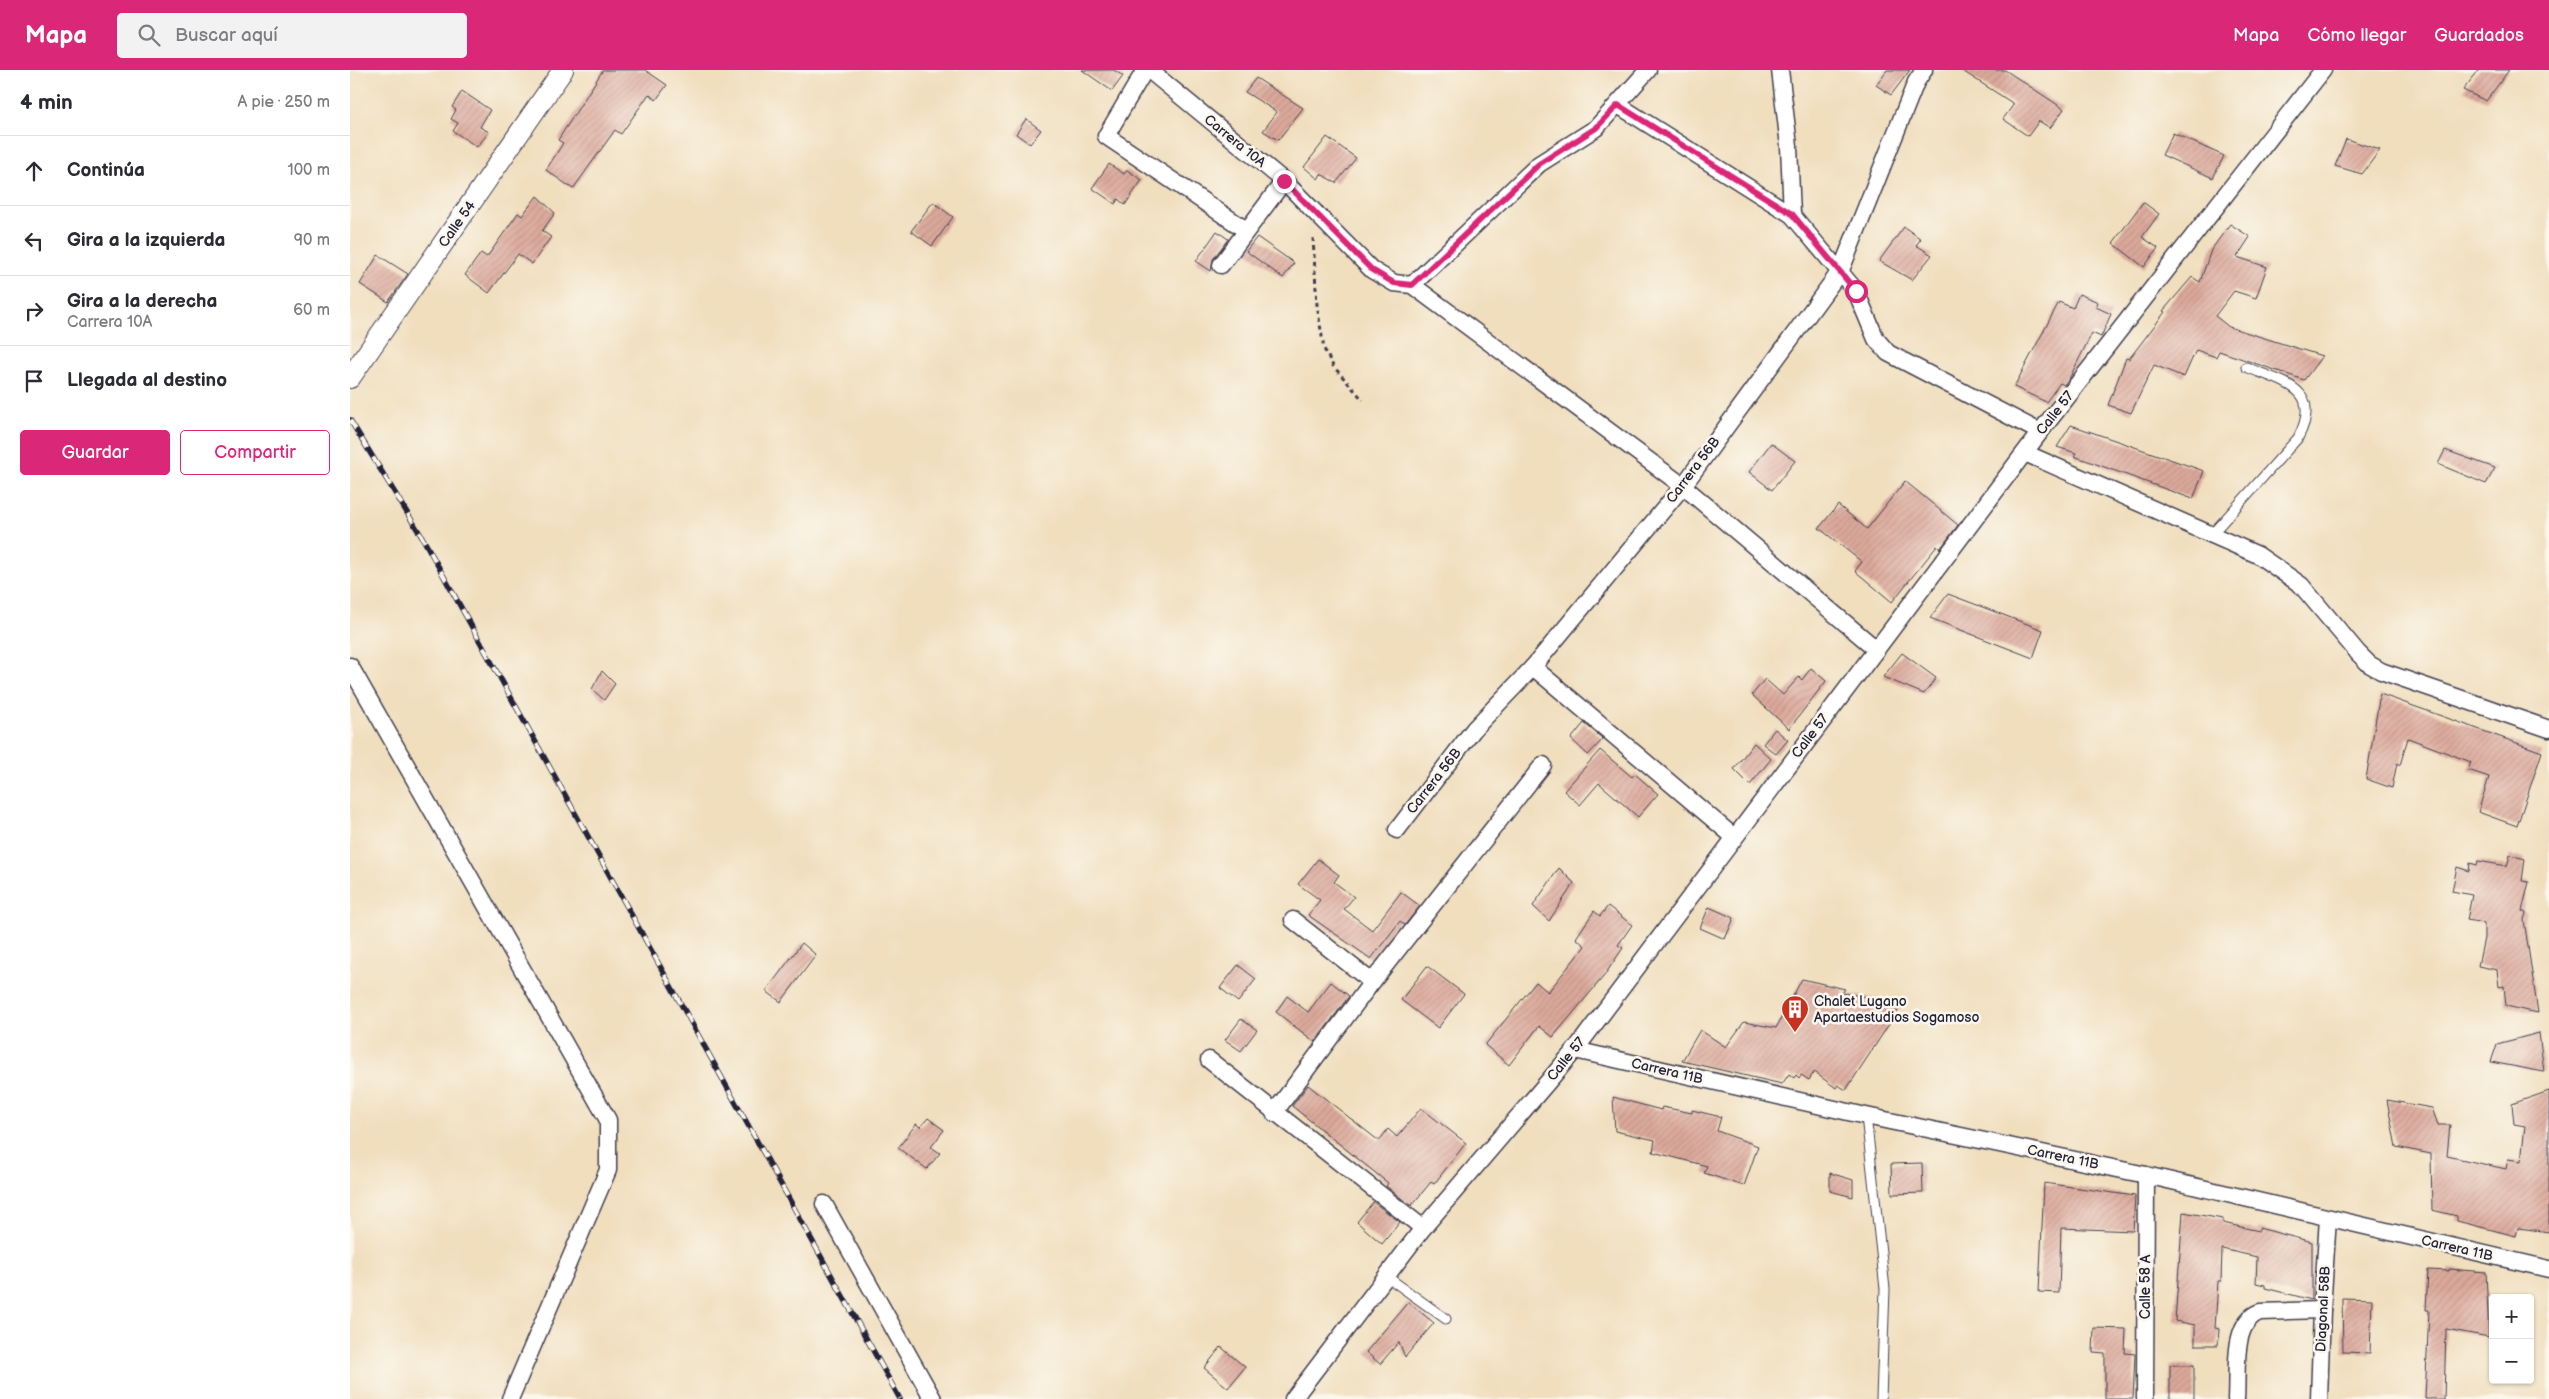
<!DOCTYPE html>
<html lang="es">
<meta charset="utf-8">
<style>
body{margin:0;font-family:"Balsamiq Sans",sans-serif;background:#f2f2f3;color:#2b2b33}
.controls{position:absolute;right:15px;bottom:15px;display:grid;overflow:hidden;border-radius:5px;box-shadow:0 1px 4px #0004}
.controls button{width:45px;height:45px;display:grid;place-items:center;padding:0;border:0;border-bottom:1px solid #e1e1e2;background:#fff;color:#2b2b33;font:25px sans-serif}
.stop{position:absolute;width:15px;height:15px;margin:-11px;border:4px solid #db2777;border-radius:50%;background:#fff}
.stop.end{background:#db2777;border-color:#fff;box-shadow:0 1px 5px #0008}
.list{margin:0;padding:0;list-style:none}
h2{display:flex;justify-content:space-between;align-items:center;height:65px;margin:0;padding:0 20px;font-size:21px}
h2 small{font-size:16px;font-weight:400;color:#7c7c81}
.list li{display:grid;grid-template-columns:32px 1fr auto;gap:15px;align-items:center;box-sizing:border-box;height:70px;padding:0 20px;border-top:1px solid #e1e1e2}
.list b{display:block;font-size:19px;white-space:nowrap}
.list p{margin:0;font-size:16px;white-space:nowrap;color:#7c7c81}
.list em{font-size:16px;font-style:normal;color:#7c7c81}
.actions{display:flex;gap:10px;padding:15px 20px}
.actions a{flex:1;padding:11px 0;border:1px solid #db2777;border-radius:5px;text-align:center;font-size:18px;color:#db2777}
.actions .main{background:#db2777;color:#fff}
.icon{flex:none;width:28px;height:28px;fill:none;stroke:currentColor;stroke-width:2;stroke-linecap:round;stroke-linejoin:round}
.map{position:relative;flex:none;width:2199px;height:1329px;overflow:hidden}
header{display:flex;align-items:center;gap:30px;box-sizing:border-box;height:70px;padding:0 25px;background:#db2777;color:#fff}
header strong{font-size:24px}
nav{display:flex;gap:28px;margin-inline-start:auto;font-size:18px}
.search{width:350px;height:45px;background:#f2f2f3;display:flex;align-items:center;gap:12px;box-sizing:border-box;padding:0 18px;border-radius:5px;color:#7c7c81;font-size:19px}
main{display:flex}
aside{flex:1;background:#fff}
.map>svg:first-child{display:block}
.building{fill:url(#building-hatch)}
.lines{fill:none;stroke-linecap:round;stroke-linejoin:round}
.service-casing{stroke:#413e4e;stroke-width:11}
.minor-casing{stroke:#413e4e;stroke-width:19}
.tertiary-casing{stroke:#413e4e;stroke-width:22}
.path{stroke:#413e4e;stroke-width:3;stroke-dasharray:4 4;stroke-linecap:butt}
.service{stroke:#fff;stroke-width:9}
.minor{stroke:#fff;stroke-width:16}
.tertiary{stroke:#fff;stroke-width:20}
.rail-casing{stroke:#22223b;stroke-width:5.5}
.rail{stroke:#fbf7ec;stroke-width:4;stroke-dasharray:11;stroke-linecap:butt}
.route{stroke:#db2777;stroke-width:6}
.labels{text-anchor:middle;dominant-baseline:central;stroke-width:5;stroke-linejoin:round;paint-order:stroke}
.street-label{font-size:14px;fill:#22223b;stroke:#fbf7ec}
.poi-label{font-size:14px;fill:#22223b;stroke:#fbf7ec;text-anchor:start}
</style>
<header>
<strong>Mapa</strong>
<div class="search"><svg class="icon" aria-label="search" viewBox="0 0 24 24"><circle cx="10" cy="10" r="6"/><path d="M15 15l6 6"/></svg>Buscar aquí</div>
<nav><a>Mapa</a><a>Cómo llegar</a><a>Guardados</a></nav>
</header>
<main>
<aside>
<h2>4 min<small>A pie · 250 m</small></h2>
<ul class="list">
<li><svg class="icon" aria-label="ahead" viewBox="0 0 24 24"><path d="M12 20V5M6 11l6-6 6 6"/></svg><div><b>Continúa</b></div><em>100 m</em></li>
<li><svg class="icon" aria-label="left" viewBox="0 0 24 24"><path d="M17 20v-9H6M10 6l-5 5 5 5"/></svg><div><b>Gira a la izquierda</b></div><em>90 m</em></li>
<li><svg class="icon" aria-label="right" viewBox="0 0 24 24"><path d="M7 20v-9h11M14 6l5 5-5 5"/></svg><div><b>Gira a la derecha</b><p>Carrera 10A</p></div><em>60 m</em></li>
<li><svg class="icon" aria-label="arrive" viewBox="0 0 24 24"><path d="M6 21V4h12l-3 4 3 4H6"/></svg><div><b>Llegada al destino</b></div></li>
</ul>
<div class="actions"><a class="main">Guardar</a><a>Compartir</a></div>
</aside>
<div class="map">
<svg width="2199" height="1329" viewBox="0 0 2199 1329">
<defs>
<pattern id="building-hatch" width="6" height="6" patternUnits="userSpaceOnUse" patternTransform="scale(1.25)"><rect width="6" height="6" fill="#dca99b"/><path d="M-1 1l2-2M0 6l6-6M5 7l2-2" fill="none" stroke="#bc9186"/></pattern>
</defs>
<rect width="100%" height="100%" fill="#fbf7ec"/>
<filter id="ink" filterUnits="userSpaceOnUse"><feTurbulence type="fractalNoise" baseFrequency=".02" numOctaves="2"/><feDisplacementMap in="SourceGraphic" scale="10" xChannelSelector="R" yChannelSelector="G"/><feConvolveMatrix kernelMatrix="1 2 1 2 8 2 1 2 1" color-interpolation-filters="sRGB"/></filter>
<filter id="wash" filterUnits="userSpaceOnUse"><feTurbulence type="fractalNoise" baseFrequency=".0096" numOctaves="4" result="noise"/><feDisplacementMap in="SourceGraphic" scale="20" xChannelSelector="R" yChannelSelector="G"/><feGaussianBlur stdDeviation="1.12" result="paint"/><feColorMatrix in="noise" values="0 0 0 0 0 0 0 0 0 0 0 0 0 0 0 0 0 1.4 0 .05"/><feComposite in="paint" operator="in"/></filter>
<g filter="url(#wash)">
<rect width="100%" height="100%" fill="#f0debd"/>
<g id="blocks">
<g class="building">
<path d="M253,0H295L317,15L306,30L299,24L271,64L265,60L223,119L196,100L213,73L208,70Z"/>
<path d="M732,0H764L773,6L762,21Z"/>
<path d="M1537,0H1560L1541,25L1526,15Z"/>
<path d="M1611,0H1655L1714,39L1700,58L1689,51L1678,66L1653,49L1664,34Z"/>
<path d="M2129,0H2159L2136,31L2113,20Z"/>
<path d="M906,8L953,38L928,70L913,61L927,42L895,22Z"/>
<path d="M112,21L140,40L130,57L139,62L127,77L103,61L108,53L101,49L106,40L102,37Z"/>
<path d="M676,49L691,60L680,74L666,64Z"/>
<path d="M1823,63L1874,86L1863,108L1812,85Z"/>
<path d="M977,67L1006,88L986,113L971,104L968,109L954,97Z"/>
<path d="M1996,69L2030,80L2012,104L1985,96Z"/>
<path d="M759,94L774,104L777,100L792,110L775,135L768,129L765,134L742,118Z"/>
<path d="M187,126L205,143L192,161L201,167L182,194L168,184L139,223L115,205L131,183L137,187L168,143L172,146Z"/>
<path d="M583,132L603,147L582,176L561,161Z"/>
<path d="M1793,132L1809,144L1792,167L1808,178L1794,197L1763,173Z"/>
<path d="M1880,154L1900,167L1887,187L1917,197L1906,228L1884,221L1865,246L1879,257L1972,286L1954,310L1869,281L1866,287L1846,280L1834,307L1804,295L1781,343L1758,335L1776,288L1779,289L1815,242L1813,241L1842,207L1850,212L1861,180Z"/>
<path d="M1554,157L1571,169L1566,175L1582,185L1562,210L1529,191Z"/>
<path d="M867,161L878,169L863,189L861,201L846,191Z"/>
<path d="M907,167L944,193L933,208L896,181Z"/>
<path d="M28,185L58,204L38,232L10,214Z"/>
<path d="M1729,224L1748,232L1746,237L1761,244L1751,267L1742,263L1719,309L1714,315L1710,313L1696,332L1664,317L1709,232L1723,238Z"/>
<path d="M1721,355L1854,401L1843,429L1724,386L1726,383L1707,377Z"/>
<path d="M1421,373L1445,391L1422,420L1399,402Z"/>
<path d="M2095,380L2145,398L2136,414L2088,394Z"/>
<path d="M1555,411L1608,455L1590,479L1587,476L1542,532L1505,501L1512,492L1469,458L1488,435L1517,459Z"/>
<path d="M1598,524L1693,560L1683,588L1580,548Z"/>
<path d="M1552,583L1586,608L1574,624L1533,607Z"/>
<path d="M1461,598L1476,611L1439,659L1402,625L1415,609L1433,625L1449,607L1452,610Z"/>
<path d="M252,601L265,614L254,630L242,619Z"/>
<path d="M2030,624L2192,682L2167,756L2128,742L2139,707L2118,700L2121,692L2058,668L2050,695L2047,693L2042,718L2016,709Z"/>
<path d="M1234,653L1253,669L1238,685L1221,669Z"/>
<path d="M1425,659L1438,670L1426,684L1413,674Z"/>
<path d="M1404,673L1421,689L1400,715L1384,699Z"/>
<path d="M1250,680L1282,707L1285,704L1308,724L1288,747L1249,713L1230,735L1214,721Z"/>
<path d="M2160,785L2175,789L2172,811L2179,812L2172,841L2176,843L2174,850L2188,943L2156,936L2154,916L2149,917L2147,900L2128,896L2134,868V853L2117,850L2122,825L2102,821L2107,797L2119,801L2120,793L2127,795L2128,791L2157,796Z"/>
<path d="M968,789L989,805L984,812L1004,827L994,839L1022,860L1051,822L1070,836L1055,855L1050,851L1021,889L958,845L970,830L948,814Z"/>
<path d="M1209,798L1224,813L1199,851L1183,836Z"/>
<path d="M1258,836L1282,855L1268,875L1273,878L1254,906L1203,967L1189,956L1159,995L1135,975L1186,912L1198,922L1235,876L1226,868L1244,841L1250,846Z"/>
<path d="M1359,837L1384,848L1375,869L1350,858Z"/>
<path d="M452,873L466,885L431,932L416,921Z"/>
<path d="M888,895L906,909L888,932L870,918Z"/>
<path d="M1077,896L1114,924L1088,958L1051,930Z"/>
<path d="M1452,909L1495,919L1492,923L1553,933L1496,1020L1488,1015L1486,1018L1464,1002L1459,1010L1451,1005L1449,1008L1446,1005L1444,1008L1439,1004L1432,1014L1332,991L1350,960L1376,977L1394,952L1426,958Z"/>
<path d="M981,912L999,926L965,972L926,942L937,926L958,942Z"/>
<path d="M891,949L907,960L891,981L875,970Z"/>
<path d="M2189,963L2194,1002L2141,992L2147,974Z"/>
<path d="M958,1015L1029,1071L1038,1059L1047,1067L1071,1038L1116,1073L1084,1114L1081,1112L1061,1136L1036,1116L1038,1113L942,1036Z"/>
<path d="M2199,1021V1162L2168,1158L2166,1166L2107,1151V1146L2082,1140L2081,1084L2046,1077L2037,1030L2082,1038L2088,1055H2100L2097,1086L2156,1099L2158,1089L2171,1091L2175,1056L2164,1054L2162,1034Z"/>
<path d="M1263,1027L1311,1040L1312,1037L1342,1043V1040L1371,1047L1367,1061L1408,1076L1394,1116L1354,1103L1357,1096L1303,1082L1305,1070L1265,1061Z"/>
<path d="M578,1048L594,1060L581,1077L590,1083L577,1099L548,1078L566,1054L570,1057Z"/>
<path d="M1572,1093L1573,1123L1542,1124L1541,1094Z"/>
<path d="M1480,1103L1503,1110V1127L1480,1121Z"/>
<path d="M1694,1113L1785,1126L1783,1161L1711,1158L1709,1223L1689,1222Z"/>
<path d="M1023,1132L1050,1152L1032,1174L1007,1152Z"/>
<path d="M1833,1142L1873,1149V1153L1909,1161V1158L1962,1172V1230L1915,1218V1215L1906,1213L1907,1187L1872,1179L1871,1211H1868L1865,1258L1869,1259L1868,1275H1845V1255L1825,1251Z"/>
<path d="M2099,1199L2136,1202L2139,1267L2096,1259L2094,1329H2075L2079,1240H2076L2078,1200L2099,1201Z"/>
<path d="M1992,1228L2022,1229L2020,1283L1993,1282Z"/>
<path d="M1058,1232L1084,1253L1055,1287L1049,1272L1030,1294L1016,1282Z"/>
<path d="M1744,1258L1776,1259L1775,1283L1785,1284L1783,1329H1755V1283L1743,1282Z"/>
<path d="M871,1277L895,1297L878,1318L854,1298Z"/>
<rect x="1820" y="1295" width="24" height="34"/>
</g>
</g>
</g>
<g filter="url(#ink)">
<use href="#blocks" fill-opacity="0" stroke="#413e4e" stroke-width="1"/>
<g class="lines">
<g class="service-casing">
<g id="service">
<path d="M1862,464L1948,368C1974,318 1934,313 1896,297"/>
<path d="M1516,1046L1535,1219L1531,1329"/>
<path d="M1036,1206L1096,1249"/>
</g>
</g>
<g class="minor-casing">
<g id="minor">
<path d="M795,0L756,66L896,160"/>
<path d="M799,0L934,111L1022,200L1044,213L1062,215L1333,416L1526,579"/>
<path d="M1430,0L1439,76L1442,145"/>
<path d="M1268,35L1442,145L1506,221L1526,269L1538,283L1690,362"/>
<path d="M871,195L934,111"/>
<path d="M1062,215L1189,94L1246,58L1298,0"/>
<path d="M1675,383L1908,485L1951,515L2008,583L2019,594L2031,601L2199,659"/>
<path d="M0,596L258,1050V1100L160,1329"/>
<path d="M1183,597L1384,767"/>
<path d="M1047,760L1124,659L1183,597L1333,416L1491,200L1566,12L1574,0"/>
<path d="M943,850L1022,912"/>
<path d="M1225,980L1516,1046L1796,1105L2199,1199"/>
<path d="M859,990L1073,1158"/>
<path d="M924,1043L1022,912L1193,695"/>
<path d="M474,1134L583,1329"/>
<path d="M943,1329L1073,1158L1225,980L1690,362L1973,0"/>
<path d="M1795,1329L1796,1105"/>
<path d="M1886,1329C1888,1302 1881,1252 1910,1242L1972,1240"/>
<path d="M1969,1329L1972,1240L1978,1148"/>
</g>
</g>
<g class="tertiary-casing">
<path id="tertiary" d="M0,308L213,0"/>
</g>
<path class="path" d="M963,168L967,235L974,279L983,296L1013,330"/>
<use href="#service" class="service"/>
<use href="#minor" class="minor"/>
<use href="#tertiary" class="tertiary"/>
<g class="rail-casing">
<path id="rail" d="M0,350L72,467L550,1329"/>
</g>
<use href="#rail" class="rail"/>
</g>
</g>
<g class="lines" filter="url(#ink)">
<path class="route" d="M934,111L1022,200L1044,213L1062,215L1189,94L1246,58L1268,35L1442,144L1506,221"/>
</g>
<defs>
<g id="building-pin" transform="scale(1.4375)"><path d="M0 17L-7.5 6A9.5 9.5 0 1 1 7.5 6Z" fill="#c8321e" stroke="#fbf7ec"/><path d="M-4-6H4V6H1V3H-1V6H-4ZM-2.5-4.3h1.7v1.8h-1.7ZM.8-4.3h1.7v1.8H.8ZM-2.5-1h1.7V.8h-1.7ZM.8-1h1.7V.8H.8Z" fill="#fff"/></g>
</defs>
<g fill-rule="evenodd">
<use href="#building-pin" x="1445" y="939"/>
</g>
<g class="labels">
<g class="street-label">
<text transform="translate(885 71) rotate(39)">Carrera 10A</text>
<text transform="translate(107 154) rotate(-55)">Calle 54</text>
<text transform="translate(1705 343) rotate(-52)">Calle 57</text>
<text transform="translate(1343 400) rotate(-53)">Carrera 56B</text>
<text transform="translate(1460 666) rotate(-53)">Calle 57</text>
<text transform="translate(1084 711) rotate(-52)">Carrera 56B</text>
<text transform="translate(1216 989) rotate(-51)">Calle 57</text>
<text transform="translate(1317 1001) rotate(13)">Carrera 11B</text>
<text transform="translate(1713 1087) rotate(12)">Carrera 11B</text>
<text transform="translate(2107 1178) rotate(13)">Carrera 11B</text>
<text transform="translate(1795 1217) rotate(-90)">Calle 58 A</text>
<text transform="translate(1973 1239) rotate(-87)">Diagonal 58B</text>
</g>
<g class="poi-label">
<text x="1464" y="931">Chalet Lugano<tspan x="1464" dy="16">Apartaestudios Sogamoso</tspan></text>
</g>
</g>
</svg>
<div class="controls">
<button>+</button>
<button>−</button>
</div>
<div class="stop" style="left:1506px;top:221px"></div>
<div class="stop end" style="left:934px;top:111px"></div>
</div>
</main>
